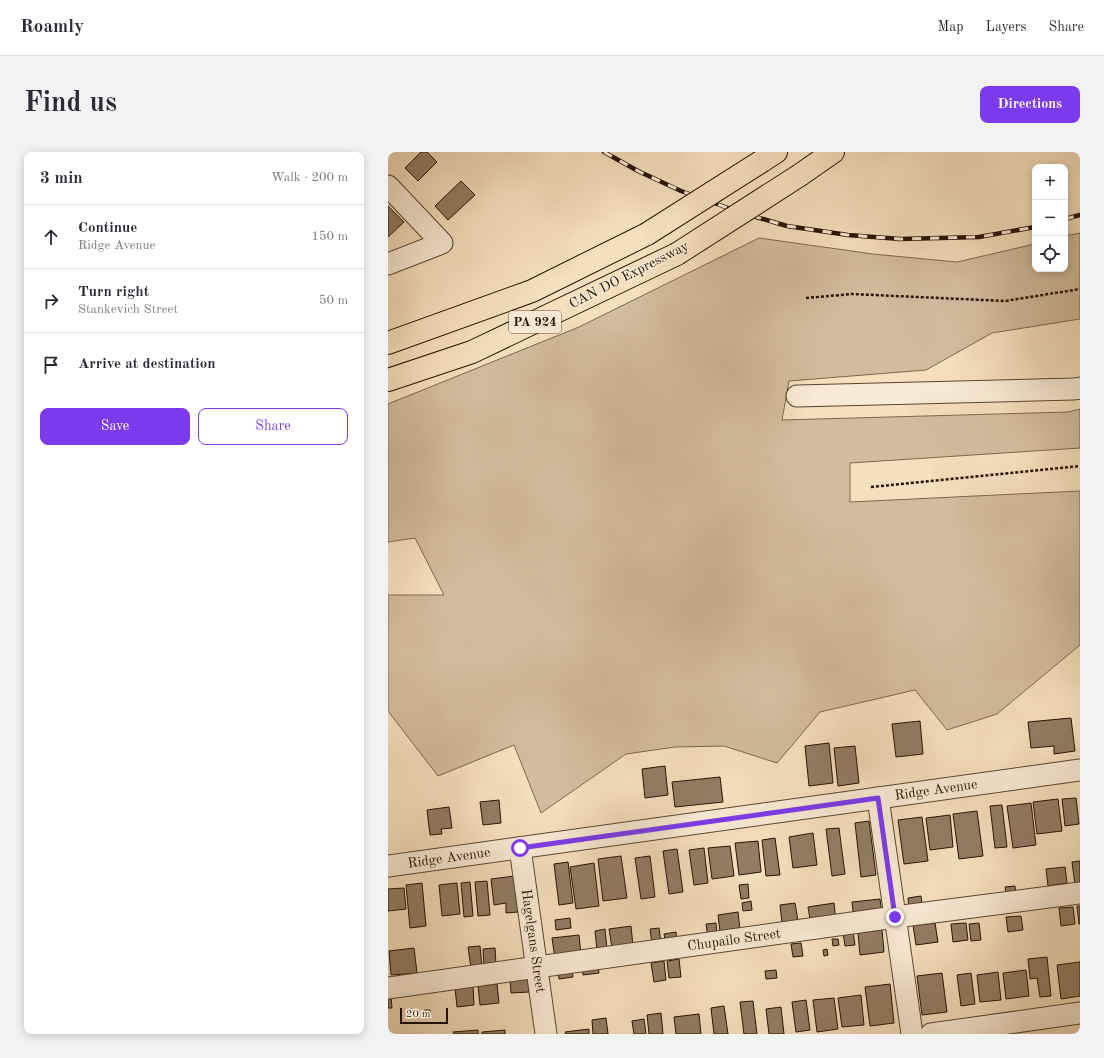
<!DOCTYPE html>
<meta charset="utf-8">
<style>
body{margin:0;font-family:"Old Standard TT",serif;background:#f2f2f3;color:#2b2b33}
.controls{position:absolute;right:12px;top:12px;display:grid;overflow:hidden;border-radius:8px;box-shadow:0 2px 10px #0003}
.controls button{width:36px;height:36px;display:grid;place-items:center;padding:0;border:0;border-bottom:1px solid #e1e1e2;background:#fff;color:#2b2b33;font:20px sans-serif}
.scale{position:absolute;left:12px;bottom:10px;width:48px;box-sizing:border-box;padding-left:4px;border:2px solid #261302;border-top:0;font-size:11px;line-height:14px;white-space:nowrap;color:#261302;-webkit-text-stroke:3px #f8ead4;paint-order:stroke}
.stop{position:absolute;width:12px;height:12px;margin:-9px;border:3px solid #7c3aed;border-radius:50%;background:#fff}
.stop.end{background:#7c3aed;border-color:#fff;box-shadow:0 1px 4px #0008}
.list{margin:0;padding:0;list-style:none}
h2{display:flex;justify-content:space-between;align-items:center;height:52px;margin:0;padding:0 16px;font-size:17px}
h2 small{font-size:13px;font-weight:400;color:#7c7c81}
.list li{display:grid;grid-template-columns:26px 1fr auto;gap:12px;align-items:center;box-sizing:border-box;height:64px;padding:0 16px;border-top:1px solid #e1e1e2}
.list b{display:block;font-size:15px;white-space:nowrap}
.list p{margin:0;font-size:13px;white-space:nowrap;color:#7c7c81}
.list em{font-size:13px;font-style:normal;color:#7c7c81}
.actions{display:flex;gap:8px;padding:12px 16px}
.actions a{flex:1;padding:9px 0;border:1px solid #7c3aed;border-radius:8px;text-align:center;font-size:14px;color:#7c3aed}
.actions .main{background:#7c3aed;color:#fff}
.icon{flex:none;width:22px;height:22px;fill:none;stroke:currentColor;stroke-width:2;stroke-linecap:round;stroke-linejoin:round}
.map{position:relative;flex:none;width:692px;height:882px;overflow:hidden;border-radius:8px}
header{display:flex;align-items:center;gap:24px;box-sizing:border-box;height:56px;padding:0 20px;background:#fff;border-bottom:1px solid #e1e1e2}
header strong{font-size:19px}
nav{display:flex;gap:22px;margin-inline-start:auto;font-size:14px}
.intro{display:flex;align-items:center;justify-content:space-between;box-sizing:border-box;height:96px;padding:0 24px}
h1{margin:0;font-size:28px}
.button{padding:10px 18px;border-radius:8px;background:#7c3aed;color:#fff;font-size:14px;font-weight:700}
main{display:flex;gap:24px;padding:0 24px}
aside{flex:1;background:#fff;border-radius:8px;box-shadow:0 2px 10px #0003}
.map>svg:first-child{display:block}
.green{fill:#d2bc9d;stroke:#7c6850}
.building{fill:#927d63;stroke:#261302}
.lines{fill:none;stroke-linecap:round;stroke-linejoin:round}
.minor-casing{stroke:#5a4631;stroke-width:23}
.major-casing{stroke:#261302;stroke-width:24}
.path{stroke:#261302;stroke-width:2.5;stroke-dasharray:3 2;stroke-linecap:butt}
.minor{stroke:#f8ead4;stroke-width:21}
.major{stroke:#f5dfbd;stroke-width:22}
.rail-casing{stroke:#261302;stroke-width:4.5}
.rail{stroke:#f8ead4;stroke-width:3;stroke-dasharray:9;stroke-linecap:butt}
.major-bridge-casing{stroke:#261302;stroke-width:24;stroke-linecap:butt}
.major-bridge{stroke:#f5dfbd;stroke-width:22}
.route{stroke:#7c3aed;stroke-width:5}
.labels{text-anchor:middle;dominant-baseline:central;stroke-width:3;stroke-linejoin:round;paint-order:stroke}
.shield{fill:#f8ead4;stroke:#655441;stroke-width:1}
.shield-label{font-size:13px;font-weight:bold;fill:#261302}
.street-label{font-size:14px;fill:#261302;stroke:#f8ead4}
</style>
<header>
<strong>Roamly</strong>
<nav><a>Map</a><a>Layers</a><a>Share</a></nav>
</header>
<div class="intro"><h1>Find us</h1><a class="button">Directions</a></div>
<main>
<aside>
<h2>3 min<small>Walk · 200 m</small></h2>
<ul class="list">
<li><svg class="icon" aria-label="ahead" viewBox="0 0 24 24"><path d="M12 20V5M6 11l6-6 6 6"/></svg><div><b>Continue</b><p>Ridge Avenue</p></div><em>150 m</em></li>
<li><svg class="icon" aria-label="right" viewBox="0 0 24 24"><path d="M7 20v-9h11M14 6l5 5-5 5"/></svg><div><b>Turn right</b><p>Stankevich Street</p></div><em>50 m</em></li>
<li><svg class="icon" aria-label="arrive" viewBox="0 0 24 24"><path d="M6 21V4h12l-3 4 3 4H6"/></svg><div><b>Arrive at destination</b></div></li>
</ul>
<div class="actions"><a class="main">Save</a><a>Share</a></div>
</aside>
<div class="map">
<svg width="692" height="882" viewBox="0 0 692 882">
<rect width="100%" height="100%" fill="#f5dfbd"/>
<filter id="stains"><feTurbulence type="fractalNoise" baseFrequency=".005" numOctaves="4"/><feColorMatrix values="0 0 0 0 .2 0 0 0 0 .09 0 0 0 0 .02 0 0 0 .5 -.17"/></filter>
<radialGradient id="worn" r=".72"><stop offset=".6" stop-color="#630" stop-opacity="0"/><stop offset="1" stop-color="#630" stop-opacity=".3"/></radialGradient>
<path class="green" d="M692,81V167L604,181L538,218L401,229L394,268L680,260L692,257V296L462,311V350L692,339V493L609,562L559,578L527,538L432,560L389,611L336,594L287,595L238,602L153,661L126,593L50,624L0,559V443H56L27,386L0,390V252L191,175L371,86L485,102L569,110L647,92V117H677V84Z"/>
<g class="building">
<path d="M33,0H39L49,10L30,29L17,16Z"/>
<path d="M73,29L87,43L60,68L47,54Z"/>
<path d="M0,54L16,70L0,85Z"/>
<path d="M683,566L687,599L666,602V594L643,596L640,570Z"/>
<path d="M532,569L535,602L508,605L504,572Z"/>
<path d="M441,591L445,631L421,634L417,594Z"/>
<path d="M467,594L471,631L450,634L446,596Z"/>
<path d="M277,614L280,643L257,646L254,617Z"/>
<path d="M332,625L335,650L287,655L284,630Z"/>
<path d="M688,646L691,672L677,674L674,647Z"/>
<path d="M670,647L674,679L649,682L645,650Z"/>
<path d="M111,648L113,671L95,673L92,650Z"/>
<path d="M643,651L648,693L625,696L619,654Z"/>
<path d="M614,653L619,695L607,696L602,654Z"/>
<path d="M61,655L64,676L53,677L54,682L42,683L39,658Z"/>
<path d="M589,659L595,704L571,707L565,662Z"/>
<path d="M562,663L565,695L542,698L538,666Z"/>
<path d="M534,665L540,709L516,712L510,668Z"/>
<path d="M481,669L488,723L473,725L467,671Z"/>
<path d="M451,676L457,722L444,724L438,677Z"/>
<path d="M425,681L429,713L405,716L401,685Z"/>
<path d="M387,686L392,723L378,724L374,688Z"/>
<path d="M370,689L373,720L351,723L347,691Z"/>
<path d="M342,694L346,724L324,727L320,696Z"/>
<path d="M316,696L320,731L306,733L301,698Z"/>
<path d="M289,697L295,740L281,742L275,699Z"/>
<path d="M233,704L239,746L215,749L210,707Z"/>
<path d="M262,704L267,745L253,747L247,706Z"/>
<path d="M692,709V732L687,733L684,710Z"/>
<path d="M180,710L185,751L171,753L166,712Z"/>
<path d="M206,711L211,754L188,757L182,715Z"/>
<path d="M677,715L679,731L660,734L658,717Z"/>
<path d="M127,724L130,760L118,761V751L106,753L103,727Z"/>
<path d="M99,729L102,763L90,764L87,730Z"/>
<path d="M82,730L85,764L76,765L73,731Z"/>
<path d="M34,731L38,774L22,776L18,733Z"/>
<path d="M69,731L72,762L54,764L51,733Z"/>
<path d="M360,732L361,746L353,747L351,733Z"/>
<path d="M627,734L628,744L619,745L617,735Z"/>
<path d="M16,736L18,757L0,759V737Z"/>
<path d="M533,744L535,758L521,760L520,746Z"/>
<path d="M492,747L494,764L466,768L464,750Z"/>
<path d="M363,749L364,758L355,759L354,751Z"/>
<path d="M407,751L410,769L394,771L392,753Z"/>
<path d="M446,751L448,770L423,773L420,755Z"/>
<path d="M689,754H692V772H691Z"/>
<path d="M685,755L687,772L673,774L671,756Z"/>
<path d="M350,760L352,778L332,780L330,763Z"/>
<path d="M633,764L635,778L620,780L618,765Z"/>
<path d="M182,766L183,776L168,778L167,768Z"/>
<path d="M328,771L329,784L320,786L318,772Z"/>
<path d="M547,771L550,790L528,793L525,773Z"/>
<path d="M578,771L580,788L565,790L563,772Z"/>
<path d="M591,771L593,788L583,789L581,772Z"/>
<path d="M243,774L245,794L224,796L221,777Z"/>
<path d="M271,776L273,791L264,792L262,777Z"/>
<path d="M217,777L219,797L209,798L207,779Z"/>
<path d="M494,778L496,800L472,803L470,781Z"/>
<path d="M465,779L467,793L457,794L455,780Z"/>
<path d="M288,780L289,791L278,792L276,782Z"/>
<path d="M191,783L193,803L167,807L164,786Z"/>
<path d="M444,787H450L451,793L445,794Z"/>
<path d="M413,791L415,804L405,805L403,792Z"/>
<path d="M92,794L94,815L83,816L80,795Z"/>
<path d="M26,796L29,821L3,823L1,799Z"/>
<path d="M107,796L108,813L96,814L95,797Z"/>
<path d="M439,797L440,803L436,804L435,798Z"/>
<path d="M659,805L663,844L652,845L649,826L642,827L640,807Z"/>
<path d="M291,807L293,825L281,826L279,809Z"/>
<path d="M276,809L278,828L266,830L263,811Z"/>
<path d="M692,810V844L673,847L669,813Z"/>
<path d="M210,813L211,821L195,823L194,815Z"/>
<path d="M184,816L185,825L171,827L170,818Z"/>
<path d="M388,818L389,826L378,827L377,819Z"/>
<path d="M638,818L641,844L618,847L615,821Z"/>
<path d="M610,820L613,848L592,850L589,823Z"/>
<path d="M554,821L559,860L534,863L529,824Z"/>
<path d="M583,821L587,852L573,854L569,823Z"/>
<path d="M140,825L141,840L123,841L122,827Z"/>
<path d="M109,832L111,851L92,853L90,834Z"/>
<path d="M502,832L506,871L482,874L477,835Z"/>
<path d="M85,834L86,853L69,855L67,836Z"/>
<path d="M473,843L476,873L454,875L450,846Z"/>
<path d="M0,844H3L4,856H0Z"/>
<path d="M446,846L450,877L429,880L425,848Z"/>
<path d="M418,848L422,878L408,880L404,850Z"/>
<path d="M365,849L369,882H356L352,850Z"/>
<path d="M336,854L340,882H326L323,856Z"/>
<path d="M393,855L396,882H381L378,857Z"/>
<path d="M36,858H42L43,866H37Z"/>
<path d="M273,861L275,882H261L259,863Z"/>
<path d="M311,862L313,882H288L286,865Z"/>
<path d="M218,866L220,882H205L204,868Z"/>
<path d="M256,867L258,882H246L244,869Z"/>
<path d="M201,877V882H178L177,880Z"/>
<path d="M90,878V882H66L65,880Z"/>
<path d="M117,878V882H94V880Z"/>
</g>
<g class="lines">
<g class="minor-casing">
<g id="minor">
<path d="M0,34L54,91L0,112"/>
<path d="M409,244L686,237L692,236"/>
<path d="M490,646L524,882"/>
<path d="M132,696L158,882"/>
<path d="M0,714L692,618"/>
<path d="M0,836L507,765L692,741"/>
<path d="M543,882L692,861"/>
</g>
</g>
<g class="major-casing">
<g id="major">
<path d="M374,9L388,0"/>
<path d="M412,23L445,0"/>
<path d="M0,191L144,139L259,82"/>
<path d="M0,228L84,200L289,102"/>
</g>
</g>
<g class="path">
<path d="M418,146L464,142L617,149L692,137"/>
<path d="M483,335L692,314"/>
</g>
<use href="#minor" class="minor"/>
<use href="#major" class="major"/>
<g class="rail-casing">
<g id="rail">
<path d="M216,0L250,19L293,39L351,60L399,74L460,83L512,87L591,85L647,75"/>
<path d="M677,67L692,63"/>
</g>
</g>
<use href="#rail" class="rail"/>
<g class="major-bridge-casing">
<g id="major-bridge">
<path d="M259,82L374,9"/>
<path d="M289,102L412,23"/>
</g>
</g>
<use href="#major-bridge" class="major-bridge"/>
</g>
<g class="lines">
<path class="route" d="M132,696L490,646L507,765"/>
</g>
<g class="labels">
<rect class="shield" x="121" y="159" width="52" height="22" rx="3"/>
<g class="shield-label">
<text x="147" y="170">PA 924</text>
</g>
<g class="street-label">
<text transform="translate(241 123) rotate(-27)">CAN DO Expressway</text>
<text transform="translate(548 638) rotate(-8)">Ridge Avenue</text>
<text transform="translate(61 706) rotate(-8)">Ridge Avenue</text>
<text transform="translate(346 788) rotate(-8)">Chupailo Street</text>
<text transform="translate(145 789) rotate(82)">Hagelgans Street</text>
</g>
</g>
<rect width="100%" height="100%" filter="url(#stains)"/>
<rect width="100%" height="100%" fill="url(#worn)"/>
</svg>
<div class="controls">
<button>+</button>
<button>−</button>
<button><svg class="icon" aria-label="locate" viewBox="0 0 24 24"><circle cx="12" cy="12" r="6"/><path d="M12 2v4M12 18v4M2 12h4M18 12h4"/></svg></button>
</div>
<div class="scale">20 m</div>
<div class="stop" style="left:132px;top:696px"></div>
<div class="stop end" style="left:507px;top:765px"></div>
</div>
</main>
